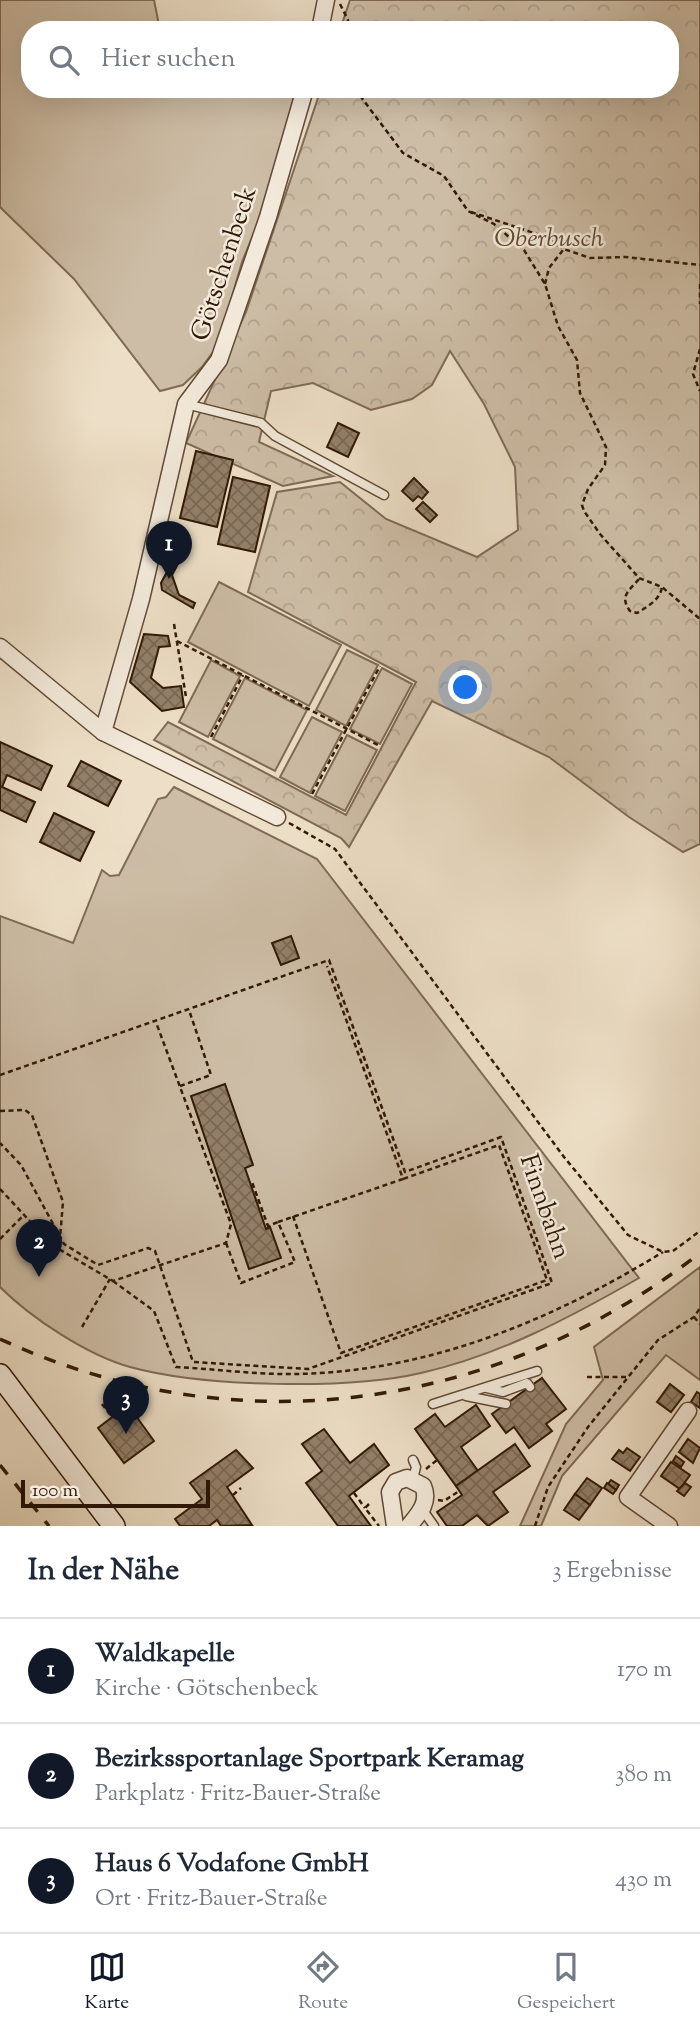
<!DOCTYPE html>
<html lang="de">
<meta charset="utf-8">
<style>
body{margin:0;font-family:"Sorts Mill Goudy",serif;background:#f6f6f7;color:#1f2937}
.scale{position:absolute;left:21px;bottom:18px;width:189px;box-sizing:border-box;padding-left:7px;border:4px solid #311906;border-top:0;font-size:19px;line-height:24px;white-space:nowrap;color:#311906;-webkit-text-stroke:5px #f3eadb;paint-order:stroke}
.you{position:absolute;left:466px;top:688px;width:24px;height:24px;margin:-18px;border:5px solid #fff;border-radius:50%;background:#1a73e8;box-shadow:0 0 0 10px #1a73e833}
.badge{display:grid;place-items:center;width:46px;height:46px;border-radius:50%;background:#111827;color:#fff;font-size:23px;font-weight:700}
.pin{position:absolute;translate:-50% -58px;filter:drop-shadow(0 2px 4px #0008)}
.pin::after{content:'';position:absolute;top:37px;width:24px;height:21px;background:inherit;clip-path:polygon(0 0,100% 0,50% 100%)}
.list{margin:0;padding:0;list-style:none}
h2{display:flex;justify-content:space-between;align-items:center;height:91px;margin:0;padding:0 28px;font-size:30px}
h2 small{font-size:23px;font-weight:400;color:#747a83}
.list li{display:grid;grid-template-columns:46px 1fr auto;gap:21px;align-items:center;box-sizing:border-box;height:105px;padding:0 28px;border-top:2px solid #e0e1e3}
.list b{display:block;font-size:26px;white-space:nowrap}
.list p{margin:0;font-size:23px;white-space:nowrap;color:#747a83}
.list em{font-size:23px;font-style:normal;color:#747a83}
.icon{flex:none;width:38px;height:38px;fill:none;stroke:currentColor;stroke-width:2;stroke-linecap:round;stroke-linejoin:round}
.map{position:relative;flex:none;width:700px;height:1526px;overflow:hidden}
.search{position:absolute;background:#fff;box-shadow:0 7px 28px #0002;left:21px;right:21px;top:21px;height:77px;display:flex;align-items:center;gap:18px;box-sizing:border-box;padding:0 24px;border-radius:28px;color:#747a83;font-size:26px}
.sheet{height:406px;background:#fff}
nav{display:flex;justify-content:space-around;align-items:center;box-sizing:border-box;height:98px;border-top:2px solid #e0e1e3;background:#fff;font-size:19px;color:#747a83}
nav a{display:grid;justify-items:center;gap:4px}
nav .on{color:#111827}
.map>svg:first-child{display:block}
.grass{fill:#cdbda6;stroke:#7f6b56;stroke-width:2}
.forest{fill:url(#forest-crowns);stroke:#7f6b56;stroke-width:2}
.building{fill:url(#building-cross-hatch);stroke:#311906;stroke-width:2}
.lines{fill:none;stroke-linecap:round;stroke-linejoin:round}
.service-casing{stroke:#604a36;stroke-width:11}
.minor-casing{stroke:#604a36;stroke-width:19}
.secondary-casing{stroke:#311906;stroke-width:24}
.path{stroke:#311906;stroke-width:2.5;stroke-dasharray:5 3.5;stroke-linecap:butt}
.service{stroke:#f3eadb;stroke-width:8}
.minor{stroke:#f3eadb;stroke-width:16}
.secondary{stroke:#f3eadb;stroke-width:21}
.rail{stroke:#311906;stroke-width:3.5;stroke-dasharray:12 12;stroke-linecap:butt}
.labels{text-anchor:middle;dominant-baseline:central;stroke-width:5;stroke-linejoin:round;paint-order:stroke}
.park-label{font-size:26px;font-style:italic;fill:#604a36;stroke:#f3eadb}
.street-label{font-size:26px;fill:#311906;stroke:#f3eadb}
</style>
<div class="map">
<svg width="700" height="1526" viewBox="0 0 700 1526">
<defs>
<pattern id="forest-crowns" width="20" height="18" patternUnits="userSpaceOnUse" patternTransform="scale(1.75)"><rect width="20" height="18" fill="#cdbda6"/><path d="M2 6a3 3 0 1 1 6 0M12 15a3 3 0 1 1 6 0" fill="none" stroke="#b0a28d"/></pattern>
<pattern id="building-cross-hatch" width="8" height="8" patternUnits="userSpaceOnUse" patternTransform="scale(1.75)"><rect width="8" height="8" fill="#93806a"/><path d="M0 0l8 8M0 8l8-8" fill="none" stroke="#796855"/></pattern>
</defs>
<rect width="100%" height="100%" fill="#eddfc7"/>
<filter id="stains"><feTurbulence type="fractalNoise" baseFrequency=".00286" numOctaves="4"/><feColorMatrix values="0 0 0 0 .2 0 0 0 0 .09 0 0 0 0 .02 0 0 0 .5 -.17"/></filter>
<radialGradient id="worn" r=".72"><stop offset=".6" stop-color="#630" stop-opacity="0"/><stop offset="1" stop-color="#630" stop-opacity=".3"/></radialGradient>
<g class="grass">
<path d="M0,0H154L160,30H30V89H300L275,181L242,262L218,345L202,367L183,385L160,391L74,279L0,207Z"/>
<path d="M219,582L341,645L309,706L188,642Z"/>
<path d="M347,650L378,665L346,726L316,710Z"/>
<path d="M211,660L240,676L208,737L179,722Z"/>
<path d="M382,668L412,684L380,744L350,729Z"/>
<path d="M245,678L307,710L275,771L213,739Z"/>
<path d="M312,717L342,732L310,793L280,777Z"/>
<path d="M347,735L377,750L345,811L315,796Z"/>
<path d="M174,787L317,859L639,1278C569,1318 500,1355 421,1373C347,1390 203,1387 130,1367C87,1355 31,1318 0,1287V916L73,943L102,870L110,876L119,875L158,799L166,797Z"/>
<path d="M700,1267V1380L666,1355L562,1476L541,1526H520L566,1424L603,1380L594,1347Z"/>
</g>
<path class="forest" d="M350,0H700V844L683,852L629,817L549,757L432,701L349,847L341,838L154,740L168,722L346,815L416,682L248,592L277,492L340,482L386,519L477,557L518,530L515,467L484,404L450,351L432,385L412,399L371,410L313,383L271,391L259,442L333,476L283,486L186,443L246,312L321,89H670V30H340Z"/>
<g class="building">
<path d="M338,423L359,433L348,457L327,447Z"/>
<path d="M196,451L233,460L217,527L180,518Z"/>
<path d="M233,477L270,486L255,552L218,544Z"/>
<path d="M414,478L428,492L422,499L418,496L413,501L402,491Z"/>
<path d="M423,502L437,515L430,522L416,509Z"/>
<path d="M176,555L181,558L172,575L179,595L195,603L193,608L162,590L161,583Z"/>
<path d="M144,634L168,636L170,646L159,647L151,678L163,688L181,686L184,707L162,711L130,682Z"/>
<path d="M0,742L52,766L41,790L7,775L2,787L35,802L26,822L0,810Z"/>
<path d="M81,761L121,781L108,806L68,786Z"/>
<path d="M54,813L94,832L80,861L40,842Z"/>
<path d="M291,936L299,958L281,965L272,943Z"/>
<path d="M225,1084L253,1165L245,1168L266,1229L270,1227L281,1258L249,1269L191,1096Z"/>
<path d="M542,1378L566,1409L546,1424L552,1431L529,1448L514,1427L506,1433L492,1414Z"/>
<path d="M670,1384L684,1395L671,1412L657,1402Z"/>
<path d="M697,1392L700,1394V1408L691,1402Z"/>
<path d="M128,1405L154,1441L124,1463L98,1428Z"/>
<path d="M476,1405L490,1426L461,1447L478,1471L456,1486L415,1429L435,1414L445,1427Z"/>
<path d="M324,1429L350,1463L374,1444L389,1465L349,1496L371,1526H338L306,1483L322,1471L302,1444Z"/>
<path d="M688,1439L700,1448L693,1463L679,1452Z"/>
<path d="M515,1444L530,1466L493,1492L508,1512L488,1526L477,1515L462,1526H447L437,1512L462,1495L456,1486Z"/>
<path d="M627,1448L640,1457L630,1471L612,1459L619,1450L623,1453Z"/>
<path d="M236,1450L253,1468L227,1487L252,1525L221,1526L217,1520L209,1526H180L175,1519L202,1499L190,1483Z"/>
<path d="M676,1456L684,1462L681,1467L673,1461Z"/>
<path d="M671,1462L690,1475L680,1489L661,1476Z"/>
<path d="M587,1478L602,1488L590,1505L575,1494Z"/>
<path d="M611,1480L619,1485L616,1490L608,1484Z"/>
<path d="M607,1483L616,1490L613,1494L604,1488Z"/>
<path d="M685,1483L691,1487L684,1496L677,1491Z"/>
<path d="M575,1494L590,1505L579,1520L564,1510Z"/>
</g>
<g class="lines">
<g class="service-casing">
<g id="service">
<path d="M186,404L261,423L275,436L384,495"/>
<path d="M487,1388L503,1392L527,1383L530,1387"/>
<path d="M466,1396L506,1404"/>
<path d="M433,1404L537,1371"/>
<path d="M413,1460L416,1467L413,1479"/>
<path d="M422,1509L434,1526"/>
</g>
</g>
<g class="minor-casing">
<g id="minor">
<path d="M320,30L326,0"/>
<path d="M0,647L103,732L277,817"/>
<path d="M103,732L141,599L186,404L219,360L268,217L305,89"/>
<path d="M395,1526L390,1492L396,1482L407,1478L423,1486C430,1502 419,1514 409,1526"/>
<path d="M669,1526L628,1497L688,1411"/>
</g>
</g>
<g class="secondary-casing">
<path id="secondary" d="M0,1375L114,1526"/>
</g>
<g class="path">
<path d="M340,4L348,20L346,30"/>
<path d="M355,89L403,153L444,176L468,211L494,224L524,250L545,284L558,326L577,360L580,393L606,447L605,465L588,489L582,505L584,511L600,534L639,578L662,587L700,619"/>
<path d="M471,212L543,236L564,249L590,258L625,257L700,265"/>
<path d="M545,284L549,268L563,250"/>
<path d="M700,284V304"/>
<path d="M700,349L693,374L700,391"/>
<path d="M639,579C629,591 619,596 630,611L637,613C647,607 660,600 662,587"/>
<path d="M174,624L186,697"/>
<path d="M177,641L380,746"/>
<path d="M211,737L243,675"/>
<path d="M312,794L380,666"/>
<path d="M289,823L335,849L564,1157L628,1235L663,1252L673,1251L700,1231"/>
<path d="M0,1075L329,960L405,1172L501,1137L552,1283L308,1369L193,1362L155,1251L148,1248L98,1265L64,1244L21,1165L0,1143"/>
<path d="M180,1086L211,1075L190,1013"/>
<path d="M0,1111L25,1110L32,1115L63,1202L60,1238"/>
<path d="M0,1189L52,1245L113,1281L226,1243L231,1224L157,1025"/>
<path d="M293,1216L341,1353L547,1280L499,1145L403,1179"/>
<path d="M278,1222L403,1179L327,966"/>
<path d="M0,1239L24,1215"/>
<path d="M226,1243L241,1283L295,1262L278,1222L268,1226L252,1182"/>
<path d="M113,1281L154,1311L176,1367C216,1369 258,1375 298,1374C431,1371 552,1320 663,1252"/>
<path d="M694,1317L700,1324"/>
<path d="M82,1327L110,1279"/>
<path d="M587,1377H626"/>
<path d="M102,1404L112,1417"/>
<path d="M426,1469L437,1460"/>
<path d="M354,1493L365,1508"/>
<path d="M233,1495L241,1488"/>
<path d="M438,1500L444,1501L459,1491"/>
<path d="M369,1504L365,1508L379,1526"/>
<path d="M535,1526L548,1487L588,1427L658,1340L694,1317L700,1308"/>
</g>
<use href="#service" class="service"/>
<use href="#minor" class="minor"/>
<use href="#secondary" class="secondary"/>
<g class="rail">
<path d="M0,1339C236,1448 497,1411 700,1253"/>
<path d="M0,1465L49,1526"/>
</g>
</g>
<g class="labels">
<g class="park-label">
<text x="549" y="239">Oberbusch</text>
</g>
<g class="street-label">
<text transform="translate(225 264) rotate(-72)">Götschenbeck</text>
<text transform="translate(544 1207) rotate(71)">Finnbahn</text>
</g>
</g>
<rect width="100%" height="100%" filter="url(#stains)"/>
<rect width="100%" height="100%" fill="url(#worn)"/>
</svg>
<div class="scale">100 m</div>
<div class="you"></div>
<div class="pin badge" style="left:169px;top:579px">1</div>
<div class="pin badge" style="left:39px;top:1277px">2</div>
<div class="pin badge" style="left:126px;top:1434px">3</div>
<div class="search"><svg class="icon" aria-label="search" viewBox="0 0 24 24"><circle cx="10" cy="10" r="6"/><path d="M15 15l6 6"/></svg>Hier suchen</div>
</div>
<section class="sheet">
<h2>In der Nähe<small>3 Ergebnisse</small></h2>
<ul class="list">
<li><span class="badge">1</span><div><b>Waldkapelle</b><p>Kirche · Götschenbeck</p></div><em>170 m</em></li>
<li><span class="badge">2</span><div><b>Bezirkssportanlage Sportpark Keramag</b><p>Parkplatz · Fritz-Bauer-Straße</p></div><em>380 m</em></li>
<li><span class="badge">3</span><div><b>Haus 6 Vodafone GmbH</b><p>Ort · Fritz-Bauer-Straße</p></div><em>430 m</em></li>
</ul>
</section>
<nav>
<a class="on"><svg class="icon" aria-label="map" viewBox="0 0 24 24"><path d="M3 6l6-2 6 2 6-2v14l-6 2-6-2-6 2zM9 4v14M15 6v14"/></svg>Karte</a>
<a><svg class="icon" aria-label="directions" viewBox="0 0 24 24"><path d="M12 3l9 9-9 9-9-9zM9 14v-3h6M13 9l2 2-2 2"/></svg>Route</a>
<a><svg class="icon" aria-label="saved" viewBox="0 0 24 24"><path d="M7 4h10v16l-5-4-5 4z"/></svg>Gespeichert</a>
</nav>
